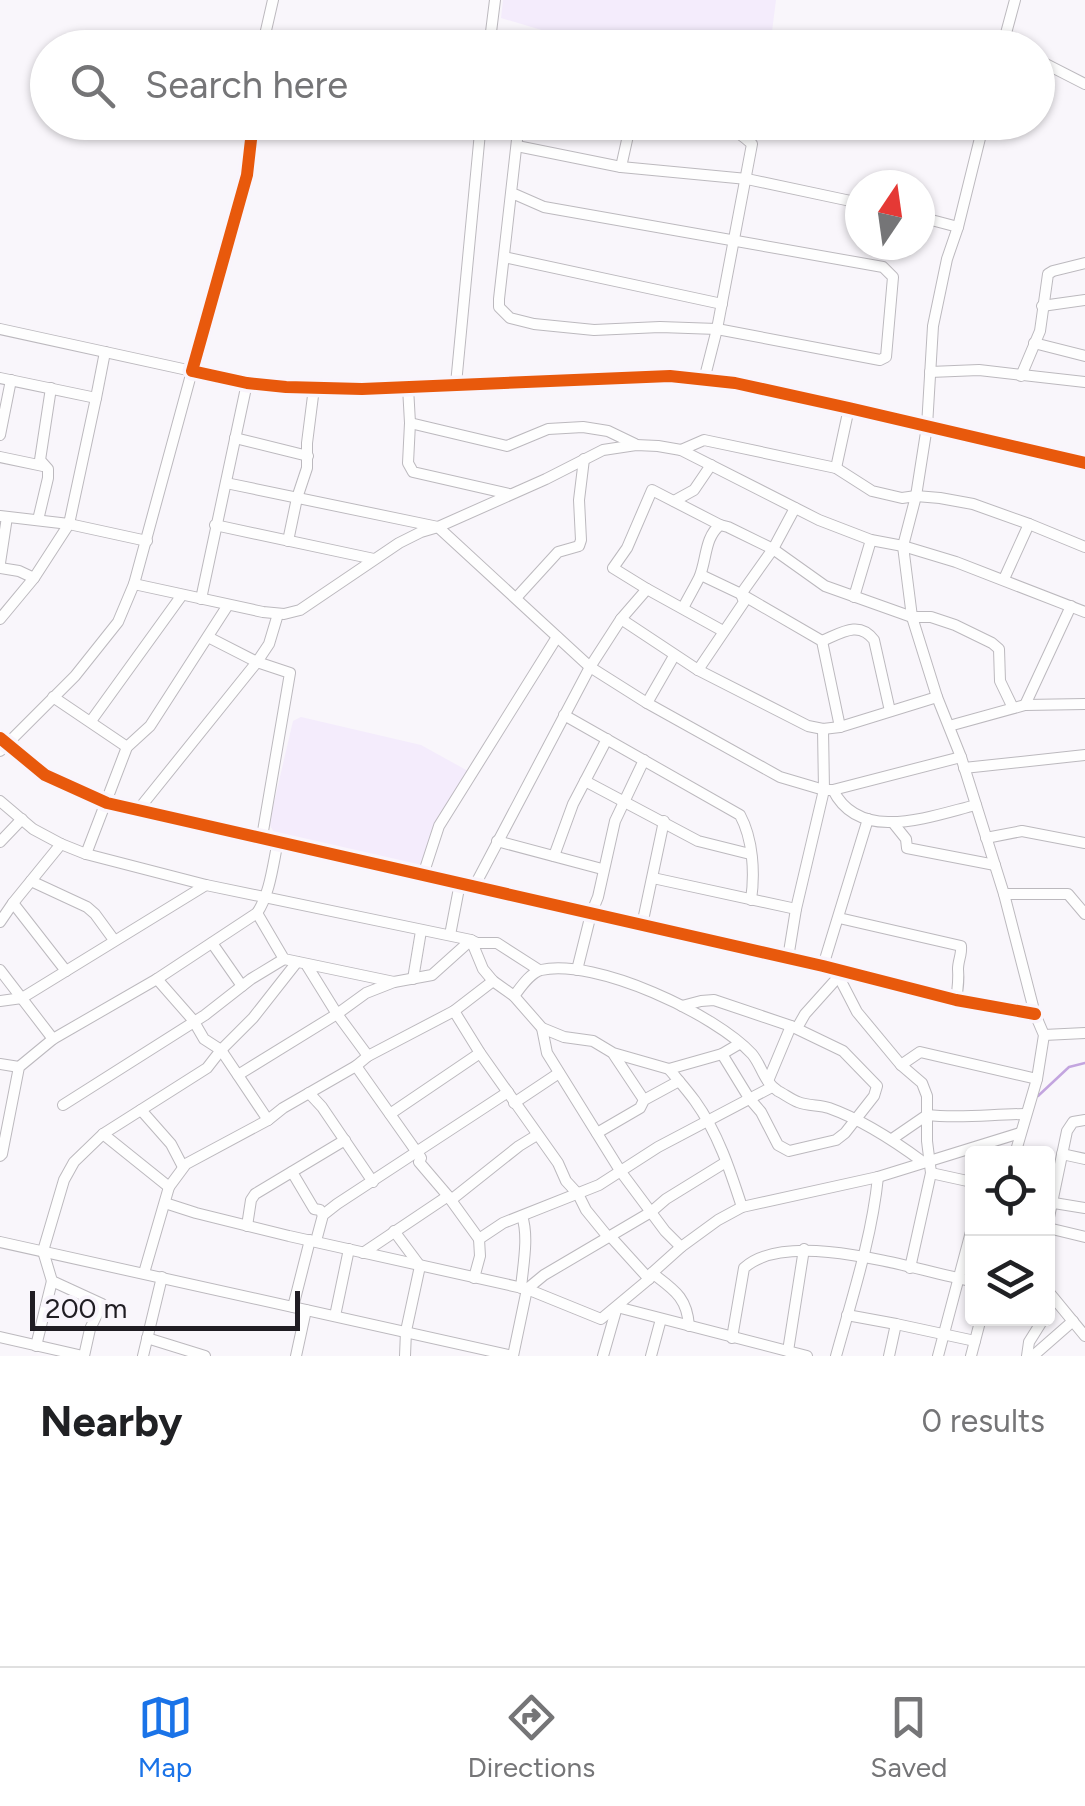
<!DOCTYPE html>
<style>
body{margin:0;font-family:Figtree,sans-serif;background:#f6f6f6;color:#202124}
.controls{position:absolute;right:30px;bottom:30px;display:grid;overflow:hidden;border-radius:10px;box-shadow:0 2px 8px #0004}
.controls button{width:90px;height:90px;display:grid;place-items:center;padding:0;border:0;border-bottom:2px solid #e0e0e0;background:#fff;color:#202124;font:50px sans-serif}
.compass{position:absolute;left:845px;top:170px;width:90px;height:90px;border-radius:50%;background:#fff;box-shadow:0 2px 8px #0004;rotate:13deg}
.scale{position:absolute;left:30px;bottom:25px;width:270px;box-sizing:border-box;padding-left:10px;border:5px solid #201d23;border-top:0;font-size:28px;line-height:35px;white-space:nowrap;color:#201d23;-webkit-text-stroke:8px #f9f5fc;paint-order:stroke}
.list{margin:0;padding:0;list-style:none}
h2{display:flex;justify-content:space-between;align-items:center;height:130px;margin:0;padding:0 40px;font-size:42px}
h2 small{font-size:32px;font-weight:400;color:#757577}
.icon{flex:none;width:55px;height:55px;fill:none;stroke:currentColor;stroke-width:2;stroke-linecap:round;stroke-linejoin:round}
.map{position:relative;flex:none;width:1085px;height:1356px;overflow:hidden}
.search{position:absolute;background:#fff;box-shadow:0 2px 8px #0004;left:30px;right:30px;top:30px;height:110px;display:flex;align-items:center;gap:25px;box-sizing:border-box;padding:0 35px;border-radius:55px;color:#757577;font-size:38px}
.sheet{height:310px;background:#fff}
nav{display:flex;justify-content:space-around;align-items:center;box-sizing:border-box;height:140px;border-top:2px solid #e0e0e0;background:#fff;font-size:28px;color:#757577}
nav a{display:grid;justify-items:center;gap:5px}
nav .on{color:#1a73e8}
.map>svg:first-child{display:block}
.built{fill:#f4ecfc}
.lines{fill:none;stroke-linecap:round;stroke-linejoin:round}
.stream{stroke:#c3a5df;stroke-width:2.5}
.minor-casing{stroke:#bcb9be;stroke-width:12}
.minor{stroke:#fefefe;stroke-width:10}
.cycleway-casing{stroke:#f9f5fc;stroke-width:19}
.cycleway{stroke:#e8590c;stroke-width:12}
</style>
<div class="map">
<svg width="1085" height="1356" viewBox="0 0 1085 1356">
<rect width="100%" height="100%" fill="#f9f6fb"/>
<g class="built">
<path d="M503,0H776L770,47L602,48L501,18Z"/>
<path d="M301,717L421,745L468,771L427,859L418,867L274,832L269,824L293,721Z"/>
</g>
<g class="lines">
<path class="stream" d="M1038,1096L1069,1067L1085,1063"/>
<g class="minor-casing">
<g id="minor">
<path d="M262,48L273,0"/>
<path d="M489,48L495,0"/>
<path d="M1002,48L1015,0"/>
<path d="M1038,60L1085,84"/>
<path d="M253,122L247,175L192,371L247,383L286,387L362,389L670,376L735,383L849,408L1085,463"/>
<path d="M692,122C721,125 730,124 752,144L717,329L704,380"/>
<path d="M984,122L958,227L947,259L933,326L927,426L916,496L903,546L912,617L937,697L961,757L1004,894L1035,1014L1044,1035L1037,1079L1015,1154"/>
<path d="M517,146L621,167L747,179L860,203"/>
<path d="M621,167L631,122"/>
<path d="M512,193L544,207L883,267L893,277L886,357L880,360L717,329L660,327L594,330L534,324L510,318L499,307V299L519,122"/>
<path d="M920,217L958,227"/>
<path d="M504,257L722,304"/>
<path d="M1042,306L1085,300"/>
<path d="M0,329L192,371L134,584L118,622L75,676L0,751"/>
<path d="M1034,343L1085,356"/>
<path d="M930,372L979,370L1085,382"/>
<path d="M1021,376L1040,331L1048,274L1053,271L1085,263"/>
<path d="M0,378L96,398L69,524L34,578L0,619"/>
<path d="M456,384L481,122"/>
<path d="M408,387L410,423L408,463L413,472L509,494"/>
<path d="M96,398L105,352"/>
<path d="M410,423L507,446L548,429L583,427L608,431L635,444"/>
<path d="M0,435L11,380"/>
<path d="M235,438L308,456"/>
<path d="M681,450L704,440L836,468L872,491L902,498L916,496L940,498L973,504L1029,524L1085,547"/>
<path d="M0,457L43,466"/>
<path d="M836,468L849,408"/>
<path d="M226,483L438,527L590,667L647,703L780,777L824,790H833L961,757"/>
<path d="M674,501L694,490L711,465"/>
<path d="M0,516L69,524L147,541"/>
<path d="M38,520L48,478V469L40,460L51,388"/>
<path d="M215,525L374,559"/>
<path d="M288,541L297,498L307,468V443L314,388"/>
<path d="M0,563L7,517"/>
<path d="M0,568L19,571L34,578"/>
<path d="M701,575L741,594L822,641L840,727"/>
<path d="M1004,579L1029,524"/>
<path d="M134,584L263,612L284,614L300,610L399,543L421,532L438,527L546,479L603,450L636,445L658,446L681,450L819,520L871,540L903,546L956,562L1085,612"/>
<path d="M647,589L613,568L627,548L652,490L720,525"/>
<path d="M854,597L871,540"/>
<path d="M516,598L558,552L579,546L581,540L579,500L584,459"/>
<path d="M201,599L247,383"/>
<path d="M683,608C688,598 694,588 699,578C707,560 704,538 720,525L728,527L773,549L825,586L912,617H931L955,625L992,643L999,649L1000,681L1013,708"/>
<path d="M621,619L698,670L808,726L823,729L840,727L937,697"/>
<path d="M208,637L257,662L290,673L262,837"/>
<path d="M822,641C841,633 859,620 874,640L890,711"/>
<path d="M698,670L744,602L741,594L773,549L795,508"/>
<path d="M53,697L127,747"/>
<path d="M647,703L674,656"/>
<path d="M1025,705L1071,606"/>
<path d="M564,715L740,815C753,839 755,873 751,900"/>
<path d="M91,721L182,595"/>
<path d="M949,726L1025,705L1085,704"/>
<path d="M0,738L45,775L107,803L823,966L956,1000L1035,1014"/>
<path d="M964,768L1085,755"/>
<path d="M585,781L698,841L750,854"/>
<path d="M833,790C860,844 931,816 976,805"/>
<path d="M0,801L33,829L61,844L86,854L206,885L471,940L483,969L493,981L514,996L542,1028L564,1037L593,1041L613,1053L669,1069L722,1054L739,1044"/>
<path d="M138,810L257,662L269,644L278,614"/>
<path d="M894,824L906,839L907,848L995,865"/>
<path d="M986,838L1022,831L1085,843"/>
<path d="M497,841L602,869"/>
<path d="M0,842L22,819"/>
<path d="M86,854L127,747L150,726L228,605"/>
<path d="M554,856L573,804L607,739"/>
<path d="M423,875L439,826L557,637"/>
<path d="M653,878L796,909"/>
<path d="M31,881L87,907L95,914L114,940"/>
<path d="M474,887L590,667L621,619L647,589L723,631"/>
<path d="M1004,894H1068L1085,914"/>
<path d="M13,903L66,971"/>
<path d="M257,913L284,959L394,982L366,993L337,1014L306,964"/>
<path d="M839,918L961,946C962,954 958,961 958,969C959,981 958,987 956,1000"/>
<path d="M0,922L13,903L61,844"/>
<path d="M642,925L664,821"/>
<path d="M450,935L460,883"/>
<path d="M212,943L242,986"/>
<path d="M788,958L796,909L824,790L823,729"/>
<path d="M823,966L868,819"/>
<path d="M0,970L53,1039"/>
<path d="M577,970L591,914L598,897L615,821L644,760"/>
<path d="M840,970L842,983L857,1012L901,1065L922,1083L927,1096V1141L931,1173L910,1268"/>
<path d="M157,979L193,1020L204,1039L221,1050L268,1120"/>
<path d="M413,979L421,931"/>
<path d="M394,982L432,975L471,940L477,943H497L539,970"/>
<path d="M514,996C521,987 530,973 541,970C596,958 715,1014 752,1054C762,1066 763,1081 778,1091C784,1094 792,1100 798,1102C808,1106 819,1105 829,1108C860,1119 896,1142 923,1162"/>
<path d="M0,1001L22,998L206,885"/>
<path d="M682,1006L701,1001L714,1000L791,1026L843,1051L877,1086L874,1096L845,1133L836,1140L789,1151L778,1145L761,1112L749,1098L722,1054"/>
<path d="M454,1011L480,1053L558,1163L566,1181L578,1194L586,1210L608,1237"/>
<path d="M542,1028L547,1053L621,1172L665,1231L681,1247"/>
<path d="M797,1028L805,1014L840,975"/>
<path d="M1044,1035L1085,1033"/>
<path d="M614,1055L644,1100"/>
<path d="M0,1064L19,1067"/>
<path d="M901,1065L920,1052L1037,1079"/>
<path d="M356,1066L421,1158L419,1162L448,1196L479,1239"/>
<path d="M669,1069C678,1080 687,1090 695,1101C718,1133 730,1170 742,1207"/>
<path d="M238,1075L337,1014L368,1056"/>
<path d="M768,1081L791,1026"/>
<path d="M309,1093L322,1107L373,1182"/>
<path d="M514,1103L559,1073"/>
<path d="M63,1105L205,1015L251,979L284,959"/>
<path d="M141,1110L171,1144L183,1167"/>
<path d="M390,1114L480,1053"/>
<path d="M597,1133L640,1108L644,1100L679,1081"/>
<path d="M103,1134L169,1187"/>
<path d="M892,1139L927,1115C960,1119 993,1114 1026,1114"/>
<path d="M1062,1154L1085,1159"/>
<path d="M0,1156L2,1154L19,1067L53,1039L157,979L257,913C270,894 273,864 278,841"/>
<path d="M292,1172L314,1209L320,1210L323,1215"/>
<path d="M931,1173L972,1182"/>
<path d="M451,1200L519,1146L537,1135"/>
<path d="M1048,1202L1085,1208"/>
<path d="M165,1203L196,1213L289,1236L527,1289L544,1275L651,1212L666,1199L726,1162"/>
<path d="M1048,1222L1067,1131L1073,1122L1085,1120"/>
<path d="M247,1226L251,1200L255,1194L345,1140"/>
<path d="M1048,1228L1085,1237"/>
<path d="M394,1231L420,1266L406,1331L405,1356"/>
<path d="M610,1236L649,1279"/>
<path d="M316,1241L323,1215L337,1204L508,1092"/>
<path d="M0,1242L513,1356"/>
<path d="M363,1253L448,1196"/>
<path d="M144,1273L169,1187L186,1164L268,1120L283,1108L356,1066L368,1056L454,1011L493,981"/>
<path d="M652,1273C674,1290 687,1297 689,1326"/>
<path d="M474,1278L480,1256L479,1239L503,1223L599,1185L658,1147L772,1087"/>
<path d="M521,1288C523,1265 529,1237 522,1216"/>
<path d="M1048,1291L1085,1336"/>
<path d="M293,1307L310,1240"/>
<path d="M847,1315L896,1324L975,1341"/>
<path d="M335,1316L349,1249"/>
<path d="M0,1337L83,1356"/>
<path d="M147,1338L205,1356"/>
<path d="M732,1338L744,1268C789,1227 918,1271 972,1281"/>
<path d="M36,1346L52,1281"/>
<path d="M788,1351L804,1249"/>
<path d="M84,1356L90,1329L102,1304L52,1281L43,1251L64,1180L74,1162L103,1134L207,1068L221,1050L253,1018L297,962"/>
<path d="M143,1356L162,1277"/>
<path d="M296,1356L306,1310"/>
<path d="M513,1356L527,1289L601,1319L649,1279L652,1273L681,1247L718,1220L742,1207L878,1177L1020,1133"/>
<path d="M603,1356L617,1307L807,1356"/>
<path d="M651,1356L661,1319"/>
<path d="M836,1356C852,1298 872,1237 878,1177"/>
<path d="M889,1356L896,1324"/>
<path d="M938,1356L972,1228"/>
<path d="M971,1356L981,1318"/>
<path d="M1027,1356L1029,1342L1044,1318"/>
<path d="M1033,1356L1073,1321"/>
</g>
</g>
<use href="#minor" class="minor"/>
<g class="cycleway-casing">
<g id="cycleway">
<path d="M253,122L247,175L192,371L247,383L286,387L362,389L670,376L735,383L849,408L1085,463"/>
<path d="M0,738L45,775L107,803L823,966L956,1000L1035,1014"/>
</g>
</g>
<use href="#cycleway" class="cycleway"/>
</g>
</svg>
<div class="controls">
<button><svg class="icon" aria-label="locate" viewBox="0 0 24 24"><circle cx="12" cy="12" r="6"/><path d="M12 2v4M12 18v4M2 12h4M18 12h4"/></svg></button>
<button><svg class="icon" aria-label="layers" viewBox="0 0 24 24"><path d="M12 4l9 5-9 5-9-5zM3 14l9 5 9-5"/></svg></button>
</div>
<svg class="compass" viewBox="-18 -18 36 36"><path d="M0-13l5 13h-10z" fill="#e53935"/><path d="M0 13l5-13h-10z" fill="#757577"/></svg>
<div class="scale">200 m</div>
<div class="search"><svg class="icon" aria-label="search" viewBox="0 0 24 24"><circle cx="10" cy="10" r="6"/><path d="M15 15l6 6"/></svg>Search here</div>
</div>
<section class="sheet">
<h2>Nearby<small>0 results</small></h2>
<ul class="list">
</ul>
</section>
<nav>
<a class="on"><svg class="icon" aria-label="map" viewBox="0 0 24 24"><path d="M3 6l6-2 6 2 6-2v14l-6 2-6-2-6 2zM9 4v14M15 6v14"/></svg>Map</a>
<a><svg class="icon" aria-label="directions" viewBox="0 0 24 24"><path d="M12 3l9 9-9 9-9-9zM9 14v-3h6M13 9l2 2-2 2"/></svg>Directions</a>
<a><svg class="icon" aria-label="saved" viewBox="0 0 24 24"><path d="M7 4h10v16l-5-4-5 4z"/></svg>Saved</a>
</nav>
